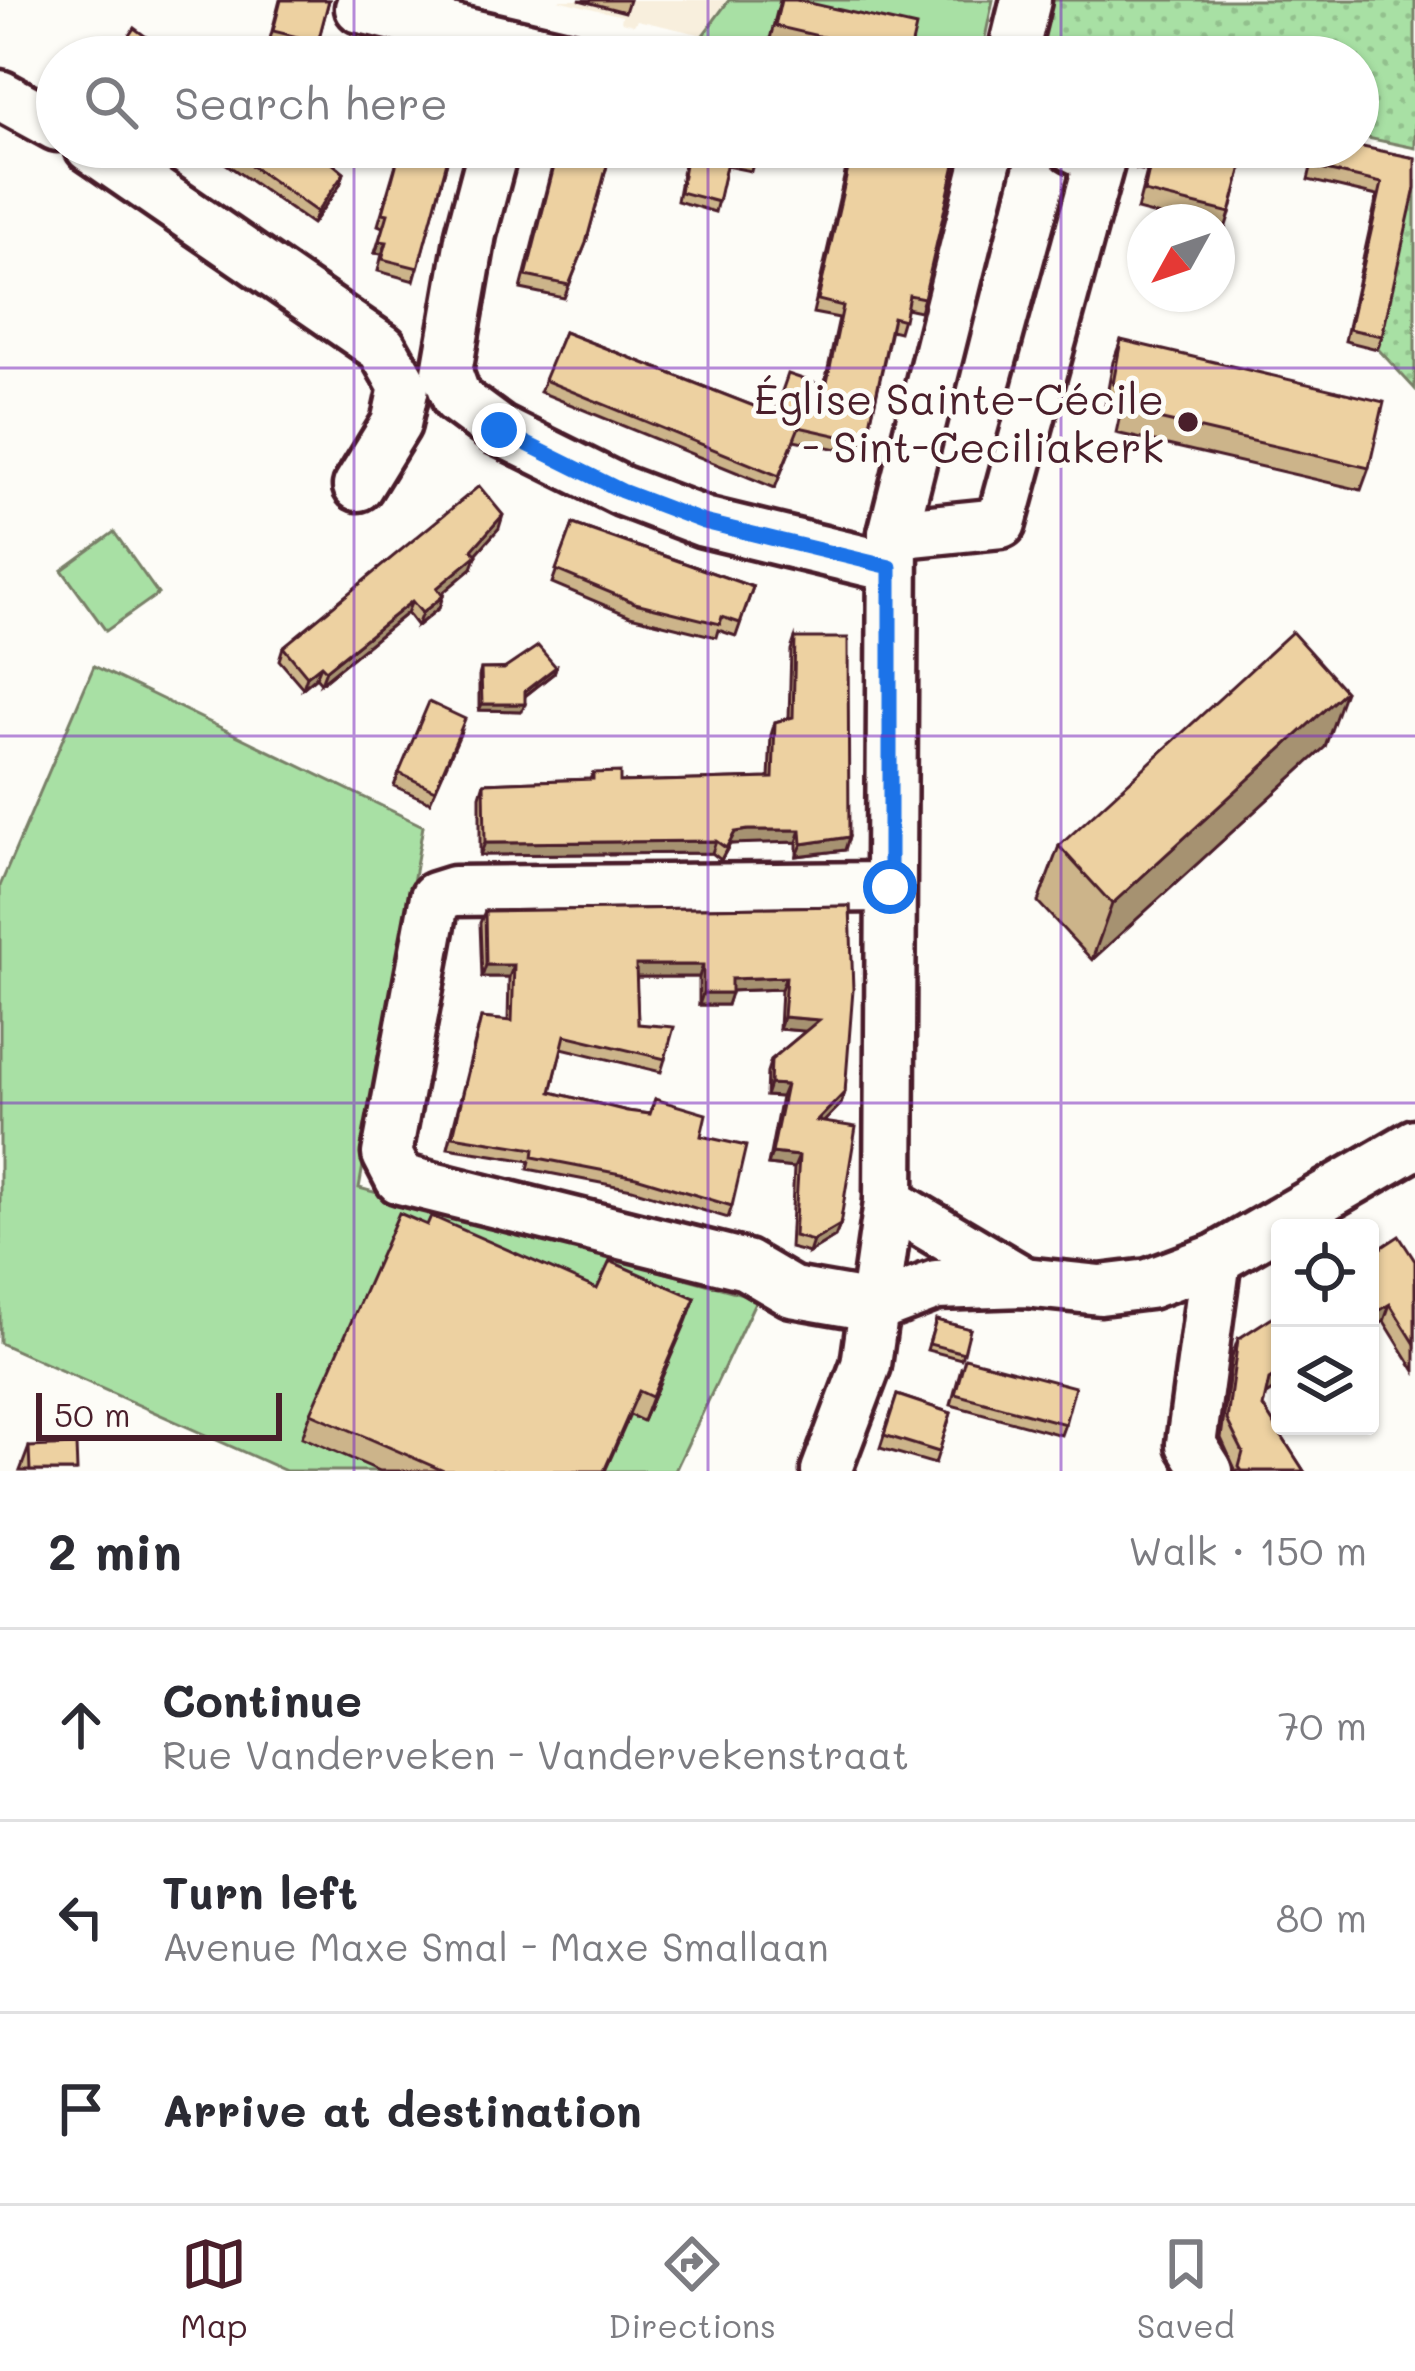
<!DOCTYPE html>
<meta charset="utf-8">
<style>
body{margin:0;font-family:Mali,sans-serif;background:#f2f2f3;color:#2b2b33}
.controls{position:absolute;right:36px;bottom:36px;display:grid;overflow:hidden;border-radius:12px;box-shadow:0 3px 9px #0004}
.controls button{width:108px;height:108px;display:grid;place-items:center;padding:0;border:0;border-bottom:3px solid #e1e1e2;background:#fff;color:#2b2b33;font:60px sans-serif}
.compass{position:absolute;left:1127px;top:204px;width:108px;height:108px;border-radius:50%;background:#fff;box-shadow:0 3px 9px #0004;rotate:230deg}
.scale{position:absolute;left:36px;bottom:30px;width:246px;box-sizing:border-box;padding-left:12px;border:6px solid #4a1f2b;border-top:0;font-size:33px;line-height:42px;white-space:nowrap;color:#4a1f2b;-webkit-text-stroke:9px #fdfcf7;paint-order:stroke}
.stop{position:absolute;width:36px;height:36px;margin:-27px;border:9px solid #1a73e8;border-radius:50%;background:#fff}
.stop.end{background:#1a73e8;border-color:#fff;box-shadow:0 3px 12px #0008}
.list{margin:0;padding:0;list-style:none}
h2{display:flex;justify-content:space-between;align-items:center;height:156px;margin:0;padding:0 48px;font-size:51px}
h2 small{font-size:39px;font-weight:400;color:#7c7c81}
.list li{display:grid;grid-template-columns:78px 1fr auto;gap:36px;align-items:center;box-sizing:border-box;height:192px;padding:0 48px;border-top:3px solid #e1e1e2}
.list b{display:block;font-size:45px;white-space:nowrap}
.list p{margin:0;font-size:39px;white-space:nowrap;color:#7c7c81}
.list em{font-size:39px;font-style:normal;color:#7c7c81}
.icon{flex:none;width:66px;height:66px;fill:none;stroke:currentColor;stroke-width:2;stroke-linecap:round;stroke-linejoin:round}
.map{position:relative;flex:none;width:1415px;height:1471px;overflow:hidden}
.search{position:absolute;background:#fff;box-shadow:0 3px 9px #0004;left:36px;right:36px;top:36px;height:132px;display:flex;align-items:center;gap:30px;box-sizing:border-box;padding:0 42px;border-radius:66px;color:#7c7c81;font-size:45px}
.sheet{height:732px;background:#fff}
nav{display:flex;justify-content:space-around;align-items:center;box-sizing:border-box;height:168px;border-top:3px solid #e1e1e2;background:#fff;font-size:33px;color:#7c7c81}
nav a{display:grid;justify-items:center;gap:6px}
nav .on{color:#4a1f2b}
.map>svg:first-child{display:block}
.built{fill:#f8efdd}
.grass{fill:url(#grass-dots);stroke:#798068;stroke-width:3}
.garden{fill:#a8e0a4;stroke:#798068;stroke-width:3}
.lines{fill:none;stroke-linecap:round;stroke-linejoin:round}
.minor-casing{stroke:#4a1f2b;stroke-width:57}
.minor{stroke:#fdfcf7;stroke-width:48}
.wall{fill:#ccb48a;stroke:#4a1f2b;stroke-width:3}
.shaded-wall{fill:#a69271;stroke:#4a1f2b;stroke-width:3}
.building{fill:#edd1a1;stroke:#4a1f2b;stroke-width:3}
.route{stroke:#1a73e8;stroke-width:15}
.grid{fill:none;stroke:#7b2cbf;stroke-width:3;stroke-opacity:0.55}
.poi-dot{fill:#4a1f2b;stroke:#fdfcf7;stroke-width:4.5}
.labels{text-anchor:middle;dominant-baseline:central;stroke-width:10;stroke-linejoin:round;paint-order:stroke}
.poi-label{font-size:42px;fill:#4a1f2b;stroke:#fdfcf7;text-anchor:end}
</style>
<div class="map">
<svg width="1415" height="1471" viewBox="0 0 1415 1471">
<defs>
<pattern id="grass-dots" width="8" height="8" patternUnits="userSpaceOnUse" patternTransform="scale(3)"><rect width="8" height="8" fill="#a8e0a4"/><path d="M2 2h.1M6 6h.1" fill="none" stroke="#92c08d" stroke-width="1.8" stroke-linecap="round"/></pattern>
</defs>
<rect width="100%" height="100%" fill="#fdfcf7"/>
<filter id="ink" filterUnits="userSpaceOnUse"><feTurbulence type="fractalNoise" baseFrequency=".00833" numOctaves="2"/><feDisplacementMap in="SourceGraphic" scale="24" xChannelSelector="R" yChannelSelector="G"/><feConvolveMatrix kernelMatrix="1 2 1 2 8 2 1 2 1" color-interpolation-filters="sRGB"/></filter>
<g filter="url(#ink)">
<path class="built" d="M558,0H729L703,35L637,20L634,25L621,22L622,16Z"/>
<g class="grass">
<path d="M1046,0H1415V148L1358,136V57H1032Z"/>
<path d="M1415,180V389L1378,349Z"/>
</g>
<g class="garden">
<path d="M729,0H993L981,57H798L703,35Z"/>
<path d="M114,532L158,594L106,631L62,570Z"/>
<path d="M94,666L423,826L359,1188L757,1298L675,1471H286L0,1343V886Z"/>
</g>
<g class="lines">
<g class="minor-casing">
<g id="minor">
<path d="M360,8L570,57"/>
<path d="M1012,57L1026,0"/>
<path d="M0,95L57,126"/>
<path d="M90,147L382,348L404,387L396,424L358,486"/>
<path d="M494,147L471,234L447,372L457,399L499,430L622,491L704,522L890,567"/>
<path d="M893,534L1001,523L1100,160L1073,147"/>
<path d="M889,887L454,891L435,897L387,1154L400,1179L746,1265L792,1292L878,1307L936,1285L1024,1282L1100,1290L1149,1284L1216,1259L1415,1144"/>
<path d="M889,1202L1024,1282"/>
<path d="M826,1471L866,1365L889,1202L893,534L990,147"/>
<path d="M1208,1471L1191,1444L1216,1259"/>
</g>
</g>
<use href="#minor" class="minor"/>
</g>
<g class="wall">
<path d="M280,0H329L314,55L269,43Z"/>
<path d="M579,0H629L625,12Z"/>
<path d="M780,0L909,57H849L770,39Z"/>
<path d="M202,147H313L344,173L340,185L312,224Z"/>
<path d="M401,147H451L414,281L378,271L382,254L375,253L383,227L378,225Z"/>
<path d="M557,147H612L586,243L564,298L521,289Z"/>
<path d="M687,147H758L751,171L726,166L715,212L677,201Z"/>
<path d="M851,147H959L924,298L920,311L906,308L899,332L891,330L866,442L862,454L794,440L775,488L540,392L564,332L774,414L824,387L839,318L813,313Z"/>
<path d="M1143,147H1247L1230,213L1224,232L1217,230V222H1183L1137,210L1147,171L1137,169Z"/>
<path d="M1316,147H1358L1415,158L1382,336L1377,349L1345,341L1377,196L1308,180Z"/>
<path d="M1121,340L1369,468L1361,490L1116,433L1121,410L1105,406L1113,362Z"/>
<path d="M573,524L753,587L736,636L718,630L716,637L630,616L552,583Z"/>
<path d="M499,528L476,554L472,568L441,593L439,608L417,626L407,613L321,683L316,677L303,688L279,660L283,647Z"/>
<path d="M795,638L845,850L797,856V842L743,843L730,844L721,860L712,853L480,855V796L484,783L590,779L593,773L620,782L769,778L771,735L775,722L789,718L791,650Z"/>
<path d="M556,667L554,673L525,696L522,711L479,710V676L481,669Z"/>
<path d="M461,732L430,802L394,786L399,773Z"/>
<path d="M1325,747L1092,960L1038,902L1059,846Z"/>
<path d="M850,906L845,1092L841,1104L823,1122L840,1225L835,1237L809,1253L790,1248L794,1168L768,1165L781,1097L766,1096L767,1072L771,1060L806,1031L779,1029L781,989L731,991L727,1005H699V977H636L638,1024L665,1059L661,1072L562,1048L551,1092L627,1111L649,1114L655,1099L701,1136L732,1206L728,1218L632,1189L528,1169L530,1161L448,1148L481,1018L508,1021L509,977H482L480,923L485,911Z"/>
<path d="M427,1225L597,1289L695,1298L643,1421L630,1415L605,1471H380L302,1437L311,1413Z"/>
<path d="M1370,1255L1415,1261V1371L1384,1321L1370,1330Z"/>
<path d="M936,1320L970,1329L961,1359L927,1350Z"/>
<path d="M1238,1339L1280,1386L1265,1395L1263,1407L1304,1471H1236L1221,1438L1232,1356Z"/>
<path d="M961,1368L1065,1424L1061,1435L951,1405Z"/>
<path d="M897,1395L951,1413L935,1464L880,1448Z"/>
<path d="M29,1447L77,1471H20Z"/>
</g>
<g class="shaded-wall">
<path d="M344,173L340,185L312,224L317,212Z"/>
<path d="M380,241L387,242L382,254L375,253Z"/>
<path d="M503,515L499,528L469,562L477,555L472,568L433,601L437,588Z"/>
<path d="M443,596L439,608L417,626L422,613Z"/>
<path d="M412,601L407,613L321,683L326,670Z"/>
<path d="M321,665L316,677L303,688L307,676Z"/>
<path d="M556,667L554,673L522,698L525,691Z"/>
<path d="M1345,691L1325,747L1092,960L1112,904Z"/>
<path d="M482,704H525L522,711L479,710Z"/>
<path d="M748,830H801L797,842L730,844L721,860L735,832Z"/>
<path d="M849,837L845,850L797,856L802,844Z"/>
<path d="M716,841L712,853L480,855L485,843Z"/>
<path d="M486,965H514L509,977H482Z"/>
<path d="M636,965H703L699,977H631Z"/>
<path d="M786,977L781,989L726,991L731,979Z"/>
<path d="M703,993H731L727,1005H699Z"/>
<path d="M783,1017L819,1020L815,1032L779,1029Z"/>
<path d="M770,1084L786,1085L781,1097L766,1096Z"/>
<path d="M845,1092L841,1104L813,1133L817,1121Z"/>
<path d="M772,1153L799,1156L794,1168L768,1165Z"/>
<path d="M840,1225L835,1237L809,1253L813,1241Z"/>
<path d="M695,1298L686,1322L643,1421L652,1397Z"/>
<path d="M1390,1304L1384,1321L1370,1330V1316Z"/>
<path d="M1280,1373V1386L1263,1397L1269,1380Z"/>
</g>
<g class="building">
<path d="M281,0H329L318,42L273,31Z"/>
<path d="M781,0H796L916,27L909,57L775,26Z"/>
<path d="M134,28L174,57H115Z"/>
<path d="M1358,146L1415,158V188L1382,336L1349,329L1382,183L1313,167L1317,147Z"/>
<path d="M225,147H313L344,173L317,212Z"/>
<path d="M401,147H451L418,268L382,259L387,242L380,241L388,214L383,213Z"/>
<path d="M559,147H612L586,243L569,285L526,276Z"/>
<path d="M688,147H758L754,162L728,157L718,202L680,192Z"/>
<path d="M853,147H959L924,298L909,295L904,320L893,317L866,442L799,427L779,476L544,380L564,332L774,414L788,374L826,387L843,306L818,300Z"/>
<path d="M1145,147H1247L1230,213L1144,192L1153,152L1144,150Z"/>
<path d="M1121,340L1384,402L1369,468L1124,411L1129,388L1113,384Z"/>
<path d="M479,486L503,515L472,550L477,555L437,588L443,596L422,613L412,601L326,670L321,665L307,676L283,647Z"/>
<path d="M573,524L753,587L740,623L722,617L720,624L635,603L556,570Z"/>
<path d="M1292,632L1345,691L1112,904L1059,846Z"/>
<path d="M795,638H848L849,837L802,844L801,830H748L735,832L726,848L716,841L485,843L484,783L593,779V773L620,772V782L773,778L775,722L793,717Z"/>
<path d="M538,646L556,667L525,691V704H482L481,669H504Z"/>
<path d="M429,702L465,719L435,790L399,773Z"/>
<path d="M850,906L853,990L845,1092L817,1121L856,1127L840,1225L813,1241L794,1236L799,1156L772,1153L786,1085L770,1084L771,1060L819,1020L783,1017L786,977L731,979V993H703V965H636L638,1024L674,1027L665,1059L565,1035L551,1092L627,1111L650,1114L655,1099L706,1114L701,1136L746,1146L732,1206L636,1177L533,1157L534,1149L453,1136L481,1018L512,1021L514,965H486L485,911Z"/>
<path d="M399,1213L427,1225L431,1216L597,1289L610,1261L695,1298L652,1397L639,1391L604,1471H444L311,1413Z"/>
<path d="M1399,1236L1415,1261V1344L1390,1304L1370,1316V1255Z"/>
<path d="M1280,1312V1373L1269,1380L1263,1407L1304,1471H1242L1239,1467L1243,1452L1227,1420L1238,1339Z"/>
<path d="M936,1320L970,1329L964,1353L929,1344Z"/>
<path d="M965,1358L1075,1387L1065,1424L955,1394Z"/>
<path d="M897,1395L951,1413L939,1452L884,1435Z"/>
<path d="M76,1445L77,1471H30L29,1447Z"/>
</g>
</g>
<g class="lines" filter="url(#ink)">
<path class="route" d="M499,430L622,491L704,522L890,567V887"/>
</g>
<path class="grid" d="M354,0V57M708,0V57M1061,0V57M354,147V1471M708,147V1471M1061,147V1471M0,368H1415M0,736H1415M0,1103H1415"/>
<circle class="poi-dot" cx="1188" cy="422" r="12"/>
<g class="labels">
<g class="poi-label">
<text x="1164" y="398">Église Sainte-Cécile<tspan x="1164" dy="48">- Sint-Ceciliakerk</tspan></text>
</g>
</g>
</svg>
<div class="controls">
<button><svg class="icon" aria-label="locate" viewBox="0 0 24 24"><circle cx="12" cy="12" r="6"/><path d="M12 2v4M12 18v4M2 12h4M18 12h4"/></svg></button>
<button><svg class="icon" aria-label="layers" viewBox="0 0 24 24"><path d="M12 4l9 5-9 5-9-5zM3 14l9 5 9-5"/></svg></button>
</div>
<svg class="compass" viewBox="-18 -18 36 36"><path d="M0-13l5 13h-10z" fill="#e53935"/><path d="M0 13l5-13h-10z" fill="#7c7c81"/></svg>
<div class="scale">50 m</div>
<div class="stop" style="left:890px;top:887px"></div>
<div class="stop end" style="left:499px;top:430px"></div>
<div class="search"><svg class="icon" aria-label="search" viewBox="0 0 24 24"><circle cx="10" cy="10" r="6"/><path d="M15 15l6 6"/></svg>Search here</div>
</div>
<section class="sheet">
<h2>2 min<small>Walk · 150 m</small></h2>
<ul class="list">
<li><svg class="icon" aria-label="ahead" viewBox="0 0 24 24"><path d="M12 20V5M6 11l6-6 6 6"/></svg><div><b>Continue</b><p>Rue Vanderveken - Vandervekenstraat</p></div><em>70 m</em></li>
<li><svg class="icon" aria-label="left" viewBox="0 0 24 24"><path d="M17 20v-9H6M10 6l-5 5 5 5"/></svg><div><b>Turn left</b><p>Avenue Maxe Smal - Maxe Smallaan</p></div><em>80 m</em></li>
<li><svg class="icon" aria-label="arrive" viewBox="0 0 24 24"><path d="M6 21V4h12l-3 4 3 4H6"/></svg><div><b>Arrive at destination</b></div></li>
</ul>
</section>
<nav>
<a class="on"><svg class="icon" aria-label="map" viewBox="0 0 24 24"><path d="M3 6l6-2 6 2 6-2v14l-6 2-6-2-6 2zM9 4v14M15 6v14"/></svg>Map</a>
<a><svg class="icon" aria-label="directions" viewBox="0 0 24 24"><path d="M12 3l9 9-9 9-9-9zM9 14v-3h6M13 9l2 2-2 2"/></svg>Directions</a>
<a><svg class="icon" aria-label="saved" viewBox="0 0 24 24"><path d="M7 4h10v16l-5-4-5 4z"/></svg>Saved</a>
</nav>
